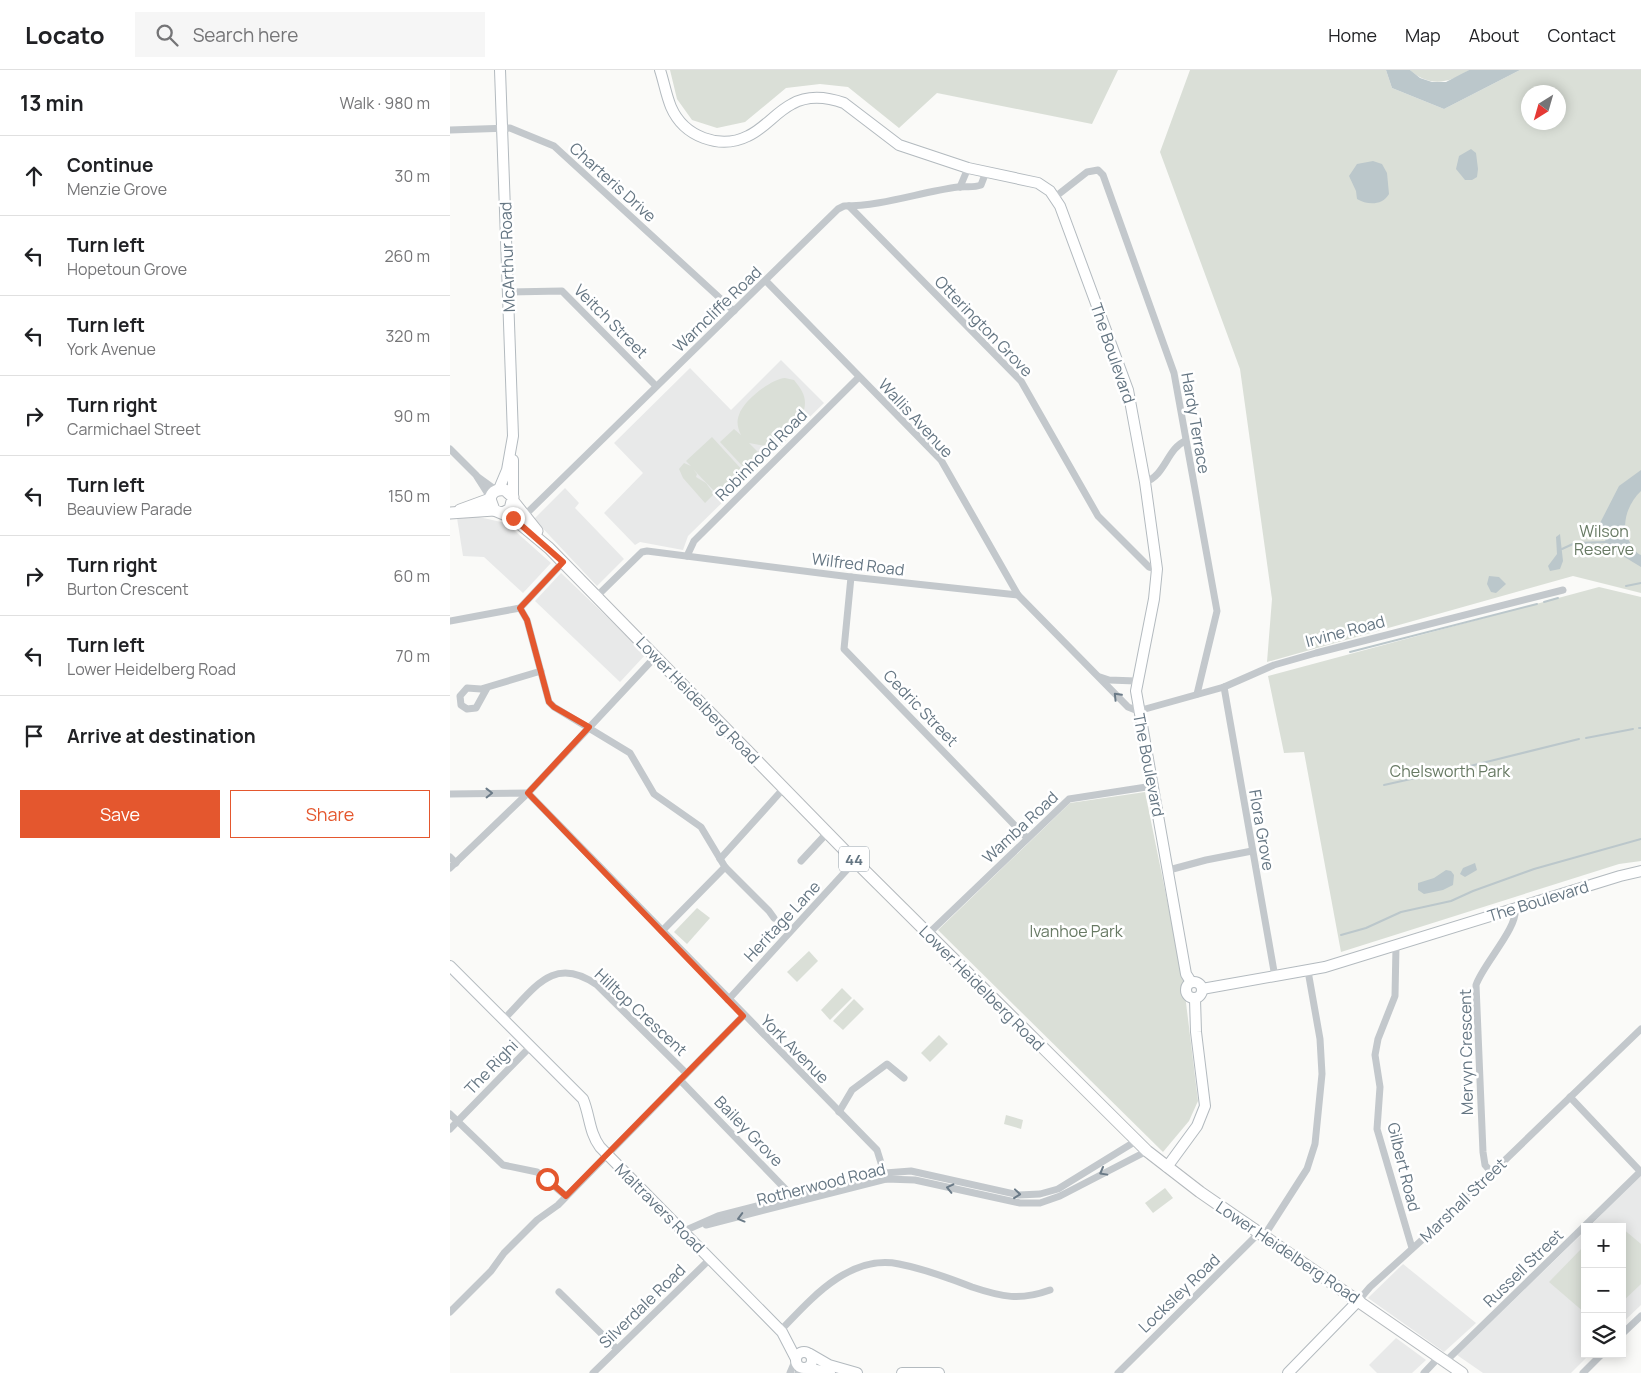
<!DOCTYPE html>
<meta charset="utf-8">
<style>
body{margin:0;font-family:Manrope,sans-serif;background:#f6f6f6;color:#202124}
.controls{position:absolute;right:15px;bottom:15px;display:grid;overflow:hidden;border-radius:0px;box-shadow:0 2px 12px #0003}
.controls button{width:45px;height:45px;display:grid;place-items:center;padding:0;border:0;border-bottom:1px solid #e0e0e0;background:#fff;color:#202124;font:25px sans-serif}
.compass{position:absolute;left:1071px;top:15px;width:45px;height:45px;border-radius:50%;background:#fff;box-shadow:0 2px 12px #0003;rotate:217deg}
.stop{position:absolute;width:15px;height:15px;margin:-11px;border:4px solid #e4572e;border-radius:50%;background:#fff}
.stop.end{background:#e4572e;border-color:#fff;box-shadow:0 1px 5px #0008}
.list{margin:0;padding:0;list-style:none}
h2{display:flex;justify-content:space-between;align-items:center;height:65px;margin:0;padding:0 20px;font-size:21px}
h2 small{font-size:16px;font-weight:400;color:#757577}
.list li{display:grid;grid-template-columns:32px 1fr auto;gap:15px;align-items:center;box-sizing:border-box;height:80px;padding:0 20px;border-top:1px solid #e0e0e0}
.list b{display:block;font-size:19px;white-space:nowrap}
.list p{margin:0;font-size:16px;white-space:nowrap;color:#757577}
.list em{font-size:16px;font-style:normal;color:#757577}
.actions{display:flex;gap:10px;padding:15px 20px}
.actions a{flex:1;padding:11px 0;border:1px solid #e4572e;border-radius:0px;text-align:center;font-size:18px;color:#e4572e}
.actions .main{background:#e4572e;color:#fff}
.icon{flex:none;width:28px;height:28px;fill:none;stroke:currentColor;stroke-width:2;stroke-linecap:round;stroke-linejoin:round}
.map{position:relative;flex:none;width:1191px;height:1303px;overflow:hidden}
header{display:flex;align-items:center;gap:30px;box-sizing:border-box;height:70px;padding:0 25px;background:#fff;border-bottom:1px solid #e0e0e0}
header strong{font-size:24px}
nav{display:flex;gap:28px;margin-inline-start:auto;font-size:18px}
.search{width:350px;height:45px;background:#f6f6f6;display:flex;align-items:center;gap:12px;box-sizing:border-box;padding:0 18px;border-radius:0px;color:#757577;font-size:19px}
main{display:flex}
aside{flex:1;background:#fff}
.map>svg:first-child{display:block}
.built{fill:#e8e9e9}
.green{fill:#dadfd7;fill-rule:evenodd}
.water{fill:#bbc7cb}
.lines{fill:none;stroke-linecap:round;stroke-linejoin:round}
.stream{stroke:#bbc7cb;stroke-width:2}
.secondary-casing{stroke:#b3babf;stroke-width:12}
.primary-casing{stroke:#b5babe;stroke-width:13}
.street{stroke:#c3c8cc;stroke-width:7}
.secondary{stroke:#fff;stroke-width:10}
.primary{stroke:#fff;stroke-width:11}
.oneway{stroke:#6a7a87}
.route{stroke:#e4572e;stroke-width:6}
.labels{text-anchor:middle;dominant-baseline:central;stroke-width:5;stroke-linejoin:round;paint-order:stroke}
.shield{fill:#fff;stroke:#939fa8;stroke-width:1}
.shield-label{font-size:15px;font-weight:bold;fill:#657683}
.street-label{font-size:16px;fill:#657683;stroke:#fff}
.park-label{font-size:16px;fill:#687a64;stroke:#fff}
</style>
<header>
<strong>Locato</strong>
<div class="search"><svg class="icon" aria-label="search" viewBox="0 0 24 24"><circle cx="10" cy="10" r="6"/><path d="M15 15l6 6"/></svg>Search here</div>
<nav><a>Home</a><a>Map</a><a>About</a><a>Contact</a></nav>
</header>
<main>
<aside>
<h2>13 min<small>Walk · 980 m</small></h2>
<ul class="list">
<li><svg class="icon" aria-label="ahead" viewBox="0 0 24 24"><path d="M12 20V5M6 11l6-6 6 6"/></svg><div><b>Continue</b><p>Menzie Grove</p></div><em>30 m</em></li>
<li><svg class="icon" aria-label="left" viewBox="0 0 24 24"><path d="M17 20v-9H6M10 6l-5 5 5 5"/></svg><div><b>Turn left</b><p>Hopetoun Grove</p></div><em>260 m</em></li>
<li><svg class="icon" aria-label="left" viewBox="0 0 24 24"><path d="M17 20v-9H6M10 6l-5 5 5 5"/></svg><div><b>Turn left</b><p>York Avenue</p></div><em>320 m</em></li>
<li><svg class="icon" aria-label="right" viewBox="0 0 24 24"><path d="M7 20v-9h11M14 6l5 5-5 5"/></svg><div><b>Turn right</b><p>Carmichael Street</p></div><em>90 m</em></li>
<li><svg class="icon" aria-label="left" viewBox="0 0 24 24"><path d="M17 20v-9H6M10 6l-5 5 5 5"/></svg><div><b>Turn left</b><p>Beauview Parade</p></div><em>150 m</em></li>
<li><svg class="icon" aria-label="right" viewBox="0 0 24 24"><path d="M7 20v-9h11M14 6l5 5-5 5"/></svg><div><b>Turn right</b><p>Burton Crescent</p></div><em>60 m</em></li>
<li><svg class="icon" aria-label="left" viewBox="0 0 24 24"><path d="M17 20v-9H6M10 6l-5 5 5 5"/></svg><div><b>Turn left</b><p>Lower Heidelberg Road</p></div><em>70 m</em></li>
<li><svg class="icon" aria-label="arrive" viewBox="0 0 24 24"><path d="M6 21V4h12l-3 4 3 4H6"/></svg><div><b>Arrive at destination</b></div></li>
</ul>
<div class="actions"><a class="main">Save</a><a>Share</a></div>
</aside>
<div class="map">
<svg width="1191" height="1303" viewBox="0 0 1191 1303">
<rect width="100%" height="100%" fill="#fafaf8"/>
<g class="built">
<path d="M331,290L374,333L238,466L233,480L190,472L185,475L154,443L193,403L164,373L240,298L281,340Z"/>
<path d="M115,418L129,433L125,438L174,489L147,516L84,449Z"/>
<path d="M24,446L56,453L101,493L73,523L34,487L13,486L7,448Z"/>
<path d="M111,503L196,584L170,612L85,531Z"/>
<path d="M1191,1106V1235L1172,1253V1157H1139Z"/>
<path d="M1135,1161V1284H1140L1121,1303H1033L1007,1285Z"/>
<path d="M953,1194L1026,1253L994,1282L918,1228Z"/>
<path d="M946,1268L976,1290L962,1303H927L919,1295Z"/>
</g>
<g class="green">
<path d="M220,0H668L642,54L487,23L449,58L398,17L370,14L336,18L295,52L267,58L242,50L227,29Z"/>
<path d="M740,0H936L942,18L994,39L1070,0H1191V523L1123,506L817,592L822,529L790,299L710,82ZM1078,22H1108V52H1078Z"/>
<path d="M960,0H1019C999,14 978,17 960,0Z"/>
<path d="M335,308L344,310C353,321 358,329 353,343L316,376L299,373L310,384L296,400L270,372L284,359L291,365C288,359 286,352 289,345C293,331 321,309 335,308Z"/>
<path d="M262,367L294,402L268,425L243,399L247,404L246,407L256,413L264,424L255,433L233,408L229,399L234,393L241,396L236,391Z"/>
<path d="M1149,517L1191,527V791L1169,794L891,882L854,682L834,683L818,606Z"/>
<path d="M695,722L733,908L748,1031L739,1051L713,1082L488,860L620,733Z"/>
<path d="M247,838L260,848L237,874L224,862Z"/>
<path d="M359,881L368,891L347,912L337,902Z"/>
<path d="M392,918L402,928L380,950L371,940Z"/>
<path d="M404,929L414,939L393,960L383,951Z"/>
<path d="M489,965L498,974L480,992L471,983Z"/>
<path d="M556,1045L573,1050L571,1059L554,1054Z"/>
<path d="M715,1118L723,1128L703,1143L695,1133Z"/>
<path d="M1172,1158L1191,1174V1214L1172,1232Z"/>
<path d="M1135,1175V1243L1099,1212Z"/>
</g>
<g class="water">
<path d="M936,0H960L970,8L982,12H996L1019,0H1070L994,39L942,18Z"/>
<path d="M1021,79L1026,83L1028,99L1027,107L1022,110H1015L1006,99L1009,86Z"/>
<path d="M923,91L932,94L937,103L939,124C932,136 917,135 907,129L906,121L899,106L907,94Z"/>
<path d="M1191,400V421C1177,434 1169,458 1181,474C1184,479 1186,483 1191,485V497L1158,477L1149,455L1169,416Z"/>
<path d="M1110,464L1113,491L1110,499L1100,501L1098,496L1107,484L1106,467Z"/>
<path d="M1039,506L1049,507L1056,514L1046,523L1041,522L1037,514Z"/>
<path d="M1025,793L1027,800L1015,807L1010,804L1013,798Z"/>
<path d="M996,800L1001,801L1004,805L1003,815L993,820L974,824L968,820V813L984,808Z"/>
</g>
<g class="lines">
<g class="stream">
<path d="M1112,479L1125,473L1156,472"/>
<path d="M1176,516L1191,513"/>
<path d="M1094,532L1108,528"/>
<path d="M900,582L1087,534"/>
<path d="M1189,658H1191"/>
<path d="M1136,668L1183,659"/>
<path d="M1004,700L1129,669"/>
<path d="M934,715L997,701"/>
<path d="M891,865L916,858L951,842L1001,831L1023,821L1084,799L1191,769"/>
</g>
<g class="secondary-casing">
<g id="secondary">
<path d="M210,0C214,12 216,25 221,37C234,67 270,80 298,66C314,59 326,42 342,34C358,25 377,27 394,33L449,75L518,98L588,113L600,121L610,136L678,320L695,412L707,499L704,529L686,621L736,904L741,912"/>
<path d="M49,419L57,400L63,366L50,0"/>
<path d="M63,427V390"/>
<path d="M0,896L133,1029C140,1046 139,1062 150,1077L332,1262L346,1289"/>
<circle cx="744" cy="920" r="8"/>
<path d="M752,919L875,897L1170,806L1191,801"/>
<path d="M717,1097L747,1056L755,1036L746,962L745,929"/>
<circle cx="354" cy="1290" r="8"/>
<path d="M360,1284L379,1295L407,1303"/>
<path d="M357,1298L380,1303"/>
<path d="M452,1303H489"/>
<path d="M838,1303L909,1230"/>
</g>
</g>
<g class="primary-casing">
<g id="primary">
<path d="M63,431L87,461"/>
<path d="M10,440L40,429"/>
<path d="M0,443L44,440"/>
<path d="M53,443L60,439L63,427L55,420C47,419 42,421 40,429L44,440L63,448L99,478L405,791L697,1081L750,1122L1012,1303"/>
</g>
</g>
<g class="street">
<path d="M0,60L60,58L104,76L284,241"/>
<path d="M510,117L518,98"/>
<path d="M605,127L637,102L648,100L653,105L724,303L767,541L747,624"/>
<path d="M399,136L571,311L648,446L699,497L707,499"/>
<path d="M316,211L491,390L568,525"/>
<path d="M59,222L112,221L206,316"/>
<path d="M0,379L26,405L40,427"/>
<path d="M28,407L46,420"/>
<path d="M695,412C715,406 717,379 735,371"/>
<path d="M75,445L388,139L394,136C433,136 470,122 508,117C517,116 523,118 531,115L536,102"/>
<path d="M237,486L244,471L408,308"/>
<path d="M401,507L394,579L577,768"/>
<path d="M147,526L192,482L197,481L401,507L568,525L678,637L688,641L774,617L824,595L866,583L1113,520"/>
<path d="M70,538L77,550L99,632L104,637L180,683L204,724L251,757L275,797L319,841L324,848"/>
<path d="M0,551L70,538L113,492"/>
<path d="M650,607L659,610L686,611"/>
<path d="M774,617L825,907"/>
<path d="M37,618L26,638L17,639L11,635L10,626L17,618L31,619L91,601"/>
<path d="M0,724L78,723L427,1080L436,1109"/>
<path d="M0,787L6,793"/>
<path d="M270,789L334,718"/>
<path d="M351,791L378,762"/>
<path d="M0,798L78,723L206,586"/>
<path d="M719,800L756,790L802,781"/>
<path d="M212,861L275,797"/>
<path d="M478,864L619,729L703,716"/>
<path d="M946,876L945,926L928,969L925,985L930,1017L927,1059L962,1178"/>
<path d="M278,930L405,791"/>
<path d="M54,949C84,919 103,884 147,915L236,1003"/>
<path d="M230,1010L344,1128"/>
<path d="M1120,1027L1191,1102"/>
<path d="M389,1042L402,1020L437,994L454,1008"/>
<path d="M0,1044L53,1095L87,1102L116,1126"/>
<path d="M0,1059L81,976"/>
<path d="M1042,1103L1035,1095L1033,1082L1026,915C1033,894 1069,857 1065,838"/>
<path d="M256,1155L436,1109L465,1110L570,1133H590L610,1126L697,1081"/>
<path d="M234,1161L268,1146L435,1103L461,1101L569,1125L590,1124L608,1119L686,1071"/>
<path d="M814,1166L857,1099L865,1074L872,1004L870,969L858,901"/>
<path d="M109,1222L167,1279"/>
<path d="M909,1230L920,1217L973,1169L1191,959"/>
<path d="M0,1242L41,1201L54,1183L87,1150L108,1135L293,946"/>
<path d="M331,1260C361,1229 399,1184 449,1194C474,1199 499,1208 522,1217C552,1227 570,1231 600,1220"/>
<path d="M1172,1264L1191,1246"/>
<path d="M996,1291L1191,1101"/>
<path d="M143,1303L260,1189"/>
<path d="M340,1303L346,1289"/>
<path d="M348,1303L355,1298"/>
<path d="M668,1303L809,1163"/>
<path d="M974,1303L989,1287"/>
<path d="M1133,1303L1152,1284"/>
</g>
<use href="#secondary" class="secondary"/>
<use href="#primary" class="primary"/>
</g>
<defs><path id="oneway-chevron" d="M-2-3.5L2.5 0L-2 3.5" fill="none" stroke-width="1.6" stroke-linecap="round" stroke-linejoin="round" transform="scale(1.25)"/></defs>
<g class="oneway">
<use href="#oneway-chevron" transform="translate(667 626) rotate(-134)"/>
<use href="#oneway-chevron" transform="translate(39 723) rotate(-1)"/>
<use href="#oneway-chevron" transform="translate(653 1102) rotate(151)"/>
<use href="#oneway-chevron" transform="translate(500 1118) rotate(-167)"/>
<use href="#oneway-chevron" transform="translate(567 1124) rotate(6)"/>
<use href="#oneway-chevron" transform="translate(291 1148) rotate(165)"/>
</g>
<g class="lines">
<path class="route" d="M63,448L113,492L70,538L77,550L99,632L104,637L139,657L78,723L293,946L116,1126L97,1109"/>
</g>
<g class="labels">
<rect class="shield" x="389" y="776.5" width="30" height="25" rx="4"/>
<g class="shield-label">
<text x="404" y="789">44</text>
</g>
<g class="street-label">
<text transform="translate(163 112) rotate(42)">Charteris Drive</text>
<text transform="translate(57 187) rotate(-92)">McArthur Road</text>
<text transform="translate(267 239) rotate(-44)">Warncliffe Road</text>
<text transform="translate(161 251) rotate(45)">Veitch Street</text>
<text transform="translate(534 256) rotate(46)">Otterington Grove</text>
<text transform="translate(663 283) rotate(71)">The Boulevard</text>
<text transform="translate(466 348) rotate(47)">Wallis Avenue</text>
<text transform="translate(746 353) rotate(80)">Hardy Terrace</text>
<text transform="translate(311 385) rotate(-45)">Robinhood Road</text>
<text transform="translate(408 494) rotate(7)">Wilfred Road</text>
<text transform="translate(895 561) rotate(-15)">Irvine Road</text>
<text transform="translate(248 630) rotate(46)">Lower Heidelberg Road</text>
<text transform="translate(471 638) rotate(46)">Cedric Street</text>
<text transform="translate(699 695) rotate(79)">The Boulevard</text>
<text transform="translate(570 757) rotate(-43)">Wamba Road</text>
<text transform="translate(812 760) rotate(80)">Flora Grove</text>
<text transform="translate(1088 831) rotate(-17)">The Boulevard</text>
<text transform="translate(332 851) rotate(-47)">Heritage Lane</text>
<text transform="translate(532 918) rotate(45)">Lower Heidelberg Road</text>
<text transform="translate(191 942) rotate(43)">Hilltop Crescent</text>
<text transform="translate(345 979) rotate(45)">York Avenue</text>
<text transform="translate(1016 982) rotate(-91)">Mervyn Crescent</text>
<text transform="translate(41 997) rotate(-46)">The Righi</text>
<text transform="translate(299 1061) rotate(46)">Bailey Grove</text>
<text transform="translate(954 1097) rotate(76)">Gilbert Road</text>
<text transform="translate(371 1114) rotate(-14)">Rotherwood Road</text>
<text transform="translate(1013 1130) rotate(-44)">Marshall Street</text>
<text transform="translate(210 1138) rotate(45)">Maltravers Road</text>
<text transform="translate(838 1182) rotate(34)">Lower Heidelberg Road</text>
<text transform="translate(1073 1198) rotate(-44)">Russell Street</text>
<text transform="translate(729 1223) rotate(-44)">Locksley Road</text>
<text transform="translate(192 1236) rotate(-44)">Silverdale Road</text>
</g>
<g class="park-label">
<text x="1154" y="461">Wilson<tspan x="1154" dy="18">Reserve</tspan></text>
<text x="1000" y="701">Chelsworth Park</text>
<text x="626" y="861">Ivanhoe Park</text>
</g>
</g>
</svg>
<div class="controls">
<button>+</button>
<button>−</button>
<button><svg class="icon" aria-label="layers" viewBox="0 0 24 24"><path d="M12 4l9 5-9 5-9-5zM3 14l9 5 9-5"/></svg></button>
</div>
<svg class="compass" viewBox="-18 -18 36 36"><path d="M0-13l5 13h-10z" fill="#e53935"/><path d="M0 13l5-13h-10z" fill="#757577"/></svg>
<div class="stop" style="left:97px;top:1109px"></div>
<div class="stop end" style="left:63px;top:448px"></div>
</div>
</main>
